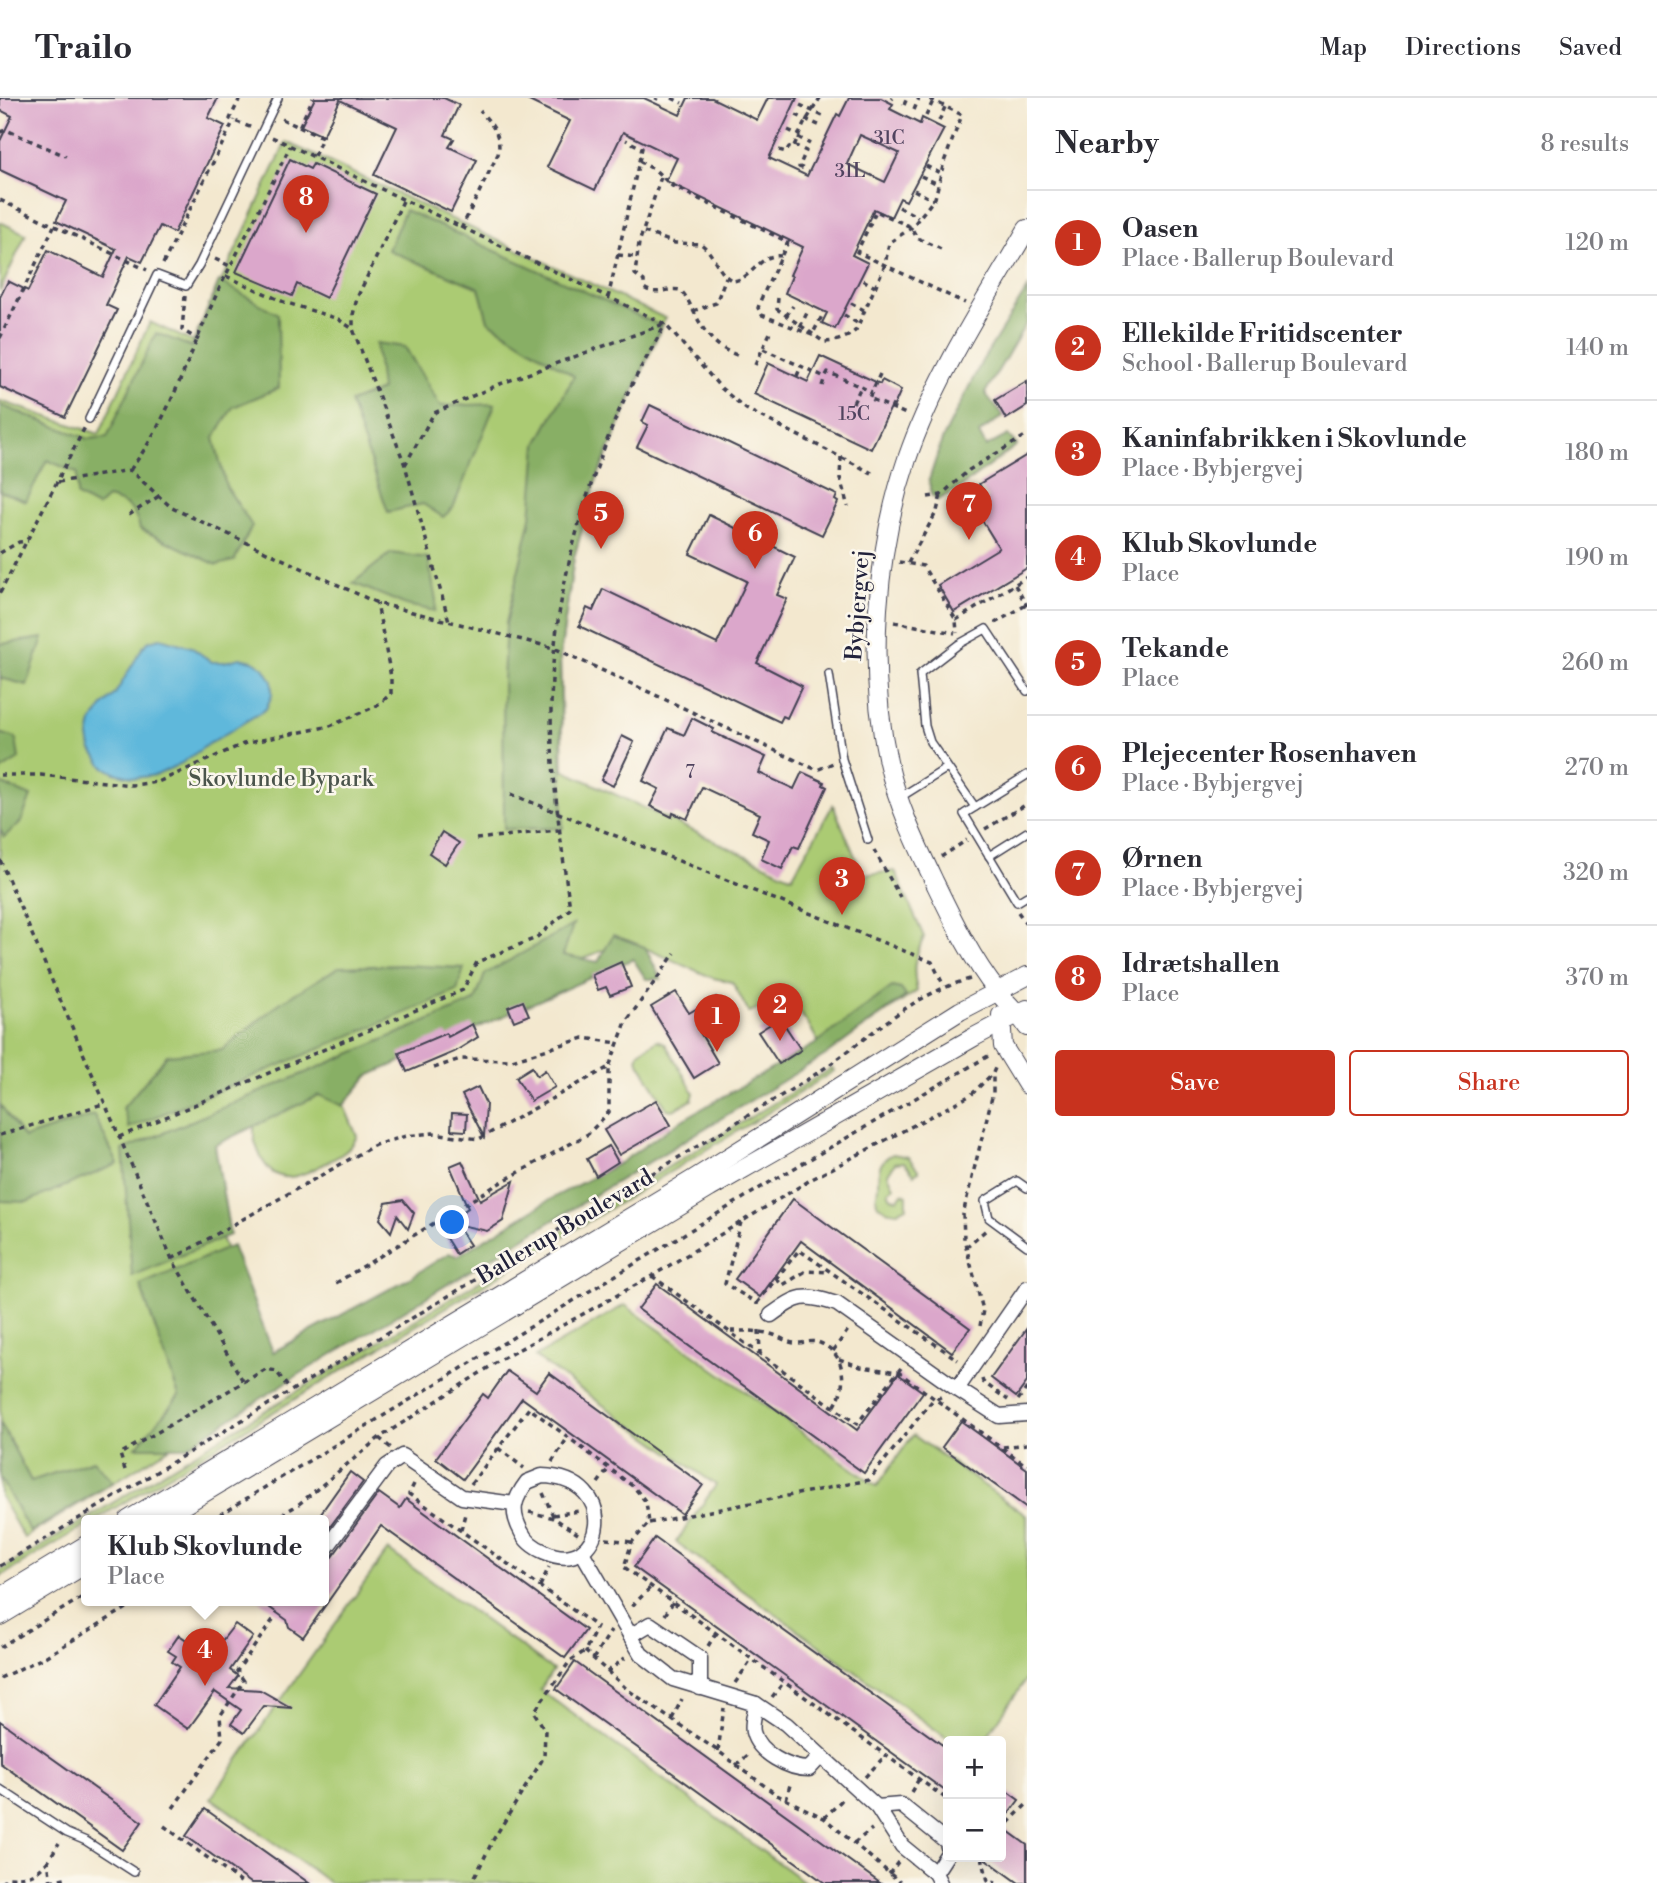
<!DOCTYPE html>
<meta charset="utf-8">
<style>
body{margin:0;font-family:"Libre Bodoni",serif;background:#f7f7f7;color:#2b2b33}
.controls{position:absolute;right:21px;bottom:21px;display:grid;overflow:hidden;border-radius:7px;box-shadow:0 7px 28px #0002}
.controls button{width:63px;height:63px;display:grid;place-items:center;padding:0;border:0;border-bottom:2px solid #e1e1e2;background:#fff;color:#2b2b33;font:35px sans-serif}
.you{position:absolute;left:453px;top:1125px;width:24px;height:24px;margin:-18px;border:5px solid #fff;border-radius:50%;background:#1a73e8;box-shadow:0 0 0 10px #1a73e833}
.badge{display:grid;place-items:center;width:46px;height:46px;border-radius:50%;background:#c8321e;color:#fff;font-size:23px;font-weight:700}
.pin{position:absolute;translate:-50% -58px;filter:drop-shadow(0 2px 4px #0008)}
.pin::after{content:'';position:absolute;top:37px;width:24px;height:21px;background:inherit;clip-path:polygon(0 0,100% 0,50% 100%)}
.popup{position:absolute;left:81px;top:1417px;width:248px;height:91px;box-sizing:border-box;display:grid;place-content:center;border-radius:7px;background:#fff;filter:drop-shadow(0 2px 5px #0005);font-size:23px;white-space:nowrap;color:#7c7c81}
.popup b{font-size:26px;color:#2b2b33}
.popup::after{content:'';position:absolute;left:50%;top:100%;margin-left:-14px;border:14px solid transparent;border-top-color:#fff}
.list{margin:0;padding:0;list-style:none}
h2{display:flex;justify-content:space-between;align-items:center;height:91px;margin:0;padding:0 28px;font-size:30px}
h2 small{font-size:23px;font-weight:400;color:#7c7c81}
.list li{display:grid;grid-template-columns:46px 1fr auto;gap:21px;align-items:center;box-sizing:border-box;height:105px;padding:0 28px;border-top:2px solid #e1e1e2}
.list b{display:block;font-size:26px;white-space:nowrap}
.list p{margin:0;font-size:23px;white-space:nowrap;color:#7c7c81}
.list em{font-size:23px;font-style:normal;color:#7c7c81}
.actions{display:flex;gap:14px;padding:21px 28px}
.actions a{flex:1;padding:16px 0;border:2px solid #c8321e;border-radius:7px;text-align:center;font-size:24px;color:#c8321e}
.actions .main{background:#c8321e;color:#fff}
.map{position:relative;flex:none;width:1027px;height:1785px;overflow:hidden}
header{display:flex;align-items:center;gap:42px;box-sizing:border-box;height:98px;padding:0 35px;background:#fff;border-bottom:2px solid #e1e1e2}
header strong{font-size:33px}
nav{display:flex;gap:38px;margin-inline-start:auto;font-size:24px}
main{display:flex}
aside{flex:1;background:#fff}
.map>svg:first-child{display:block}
.green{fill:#abcb73;stroke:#667657;stroke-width:2}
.forest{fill:#88af65;stroke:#556850;stroke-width:2}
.water{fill:#5eb8db;stroke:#406d8b;stroke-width:2}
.building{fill:#dba7cb;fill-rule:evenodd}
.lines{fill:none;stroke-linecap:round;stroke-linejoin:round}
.service-casing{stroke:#414051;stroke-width:10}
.minor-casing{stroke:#414051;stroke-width:17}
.tertiary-casing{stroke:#414051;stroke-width:20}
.path{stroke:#414051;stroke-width:3.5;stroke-dasharray:5 5;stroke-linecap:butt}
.service{stroke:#fff;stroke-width:7}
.minor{stroke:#fff;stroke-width:14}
.tertiary{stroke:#fff;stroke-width:18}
.labels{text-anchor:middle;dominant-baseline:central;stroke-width:5;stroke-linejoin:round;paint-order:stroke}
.number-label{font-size:19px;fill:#50435f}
.street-label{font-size:23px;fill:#22223b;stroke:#fbf7ec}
.park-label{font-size:23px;fill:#4b554c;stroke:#fbf7ec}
</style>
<header>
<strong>Trailo</strong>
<nav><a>Map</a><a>Directions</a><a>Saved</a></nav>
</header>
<main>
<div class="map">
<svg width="1027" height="1785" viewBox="0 0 1027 1785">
<rect width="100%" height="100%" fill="#fbf7ec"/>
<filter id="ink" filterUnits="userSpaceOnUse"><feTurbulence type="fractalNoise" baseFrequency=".0143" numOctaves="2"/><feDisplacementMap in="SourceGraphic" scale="14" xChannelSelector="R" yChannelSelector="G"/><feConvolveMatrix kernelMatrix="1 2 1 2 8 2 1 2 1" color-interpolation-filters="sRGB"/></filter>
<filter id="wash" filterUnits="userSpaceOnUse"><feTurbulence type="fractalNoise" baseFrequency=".00686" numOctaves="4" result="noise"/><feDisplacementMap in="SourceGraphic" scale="28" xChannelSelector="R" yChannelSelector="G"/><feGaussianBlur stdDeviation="1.57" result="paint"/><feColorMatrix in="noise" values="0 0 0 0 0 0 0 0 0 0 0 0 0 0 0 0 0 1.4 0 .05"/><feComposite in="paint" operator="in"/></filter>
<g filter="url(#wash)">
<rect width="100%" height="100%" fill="#f3e8cf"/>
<g class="green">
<path d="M286,44L665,220L597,380L574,459L560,558L563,672L792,779L833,707L863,777L895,773L924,839C914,861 912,869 917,893L825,956C817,943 797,899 780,901C771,902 758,911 749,915L732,884L713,880L627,842L179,1032L277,1283L24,1440L0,1398V303L99,336L150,224L193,244Z"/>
<path d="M0,124L26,136L0,193Z"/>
<path d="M658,942L665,945L694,995L692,1002L673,1012L667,1011L637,961L639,954Z"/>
<path d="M832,970L834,973L769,1014L95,1422H86V1427L0,1479V1473Z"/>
<path d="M315,991L342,1003L357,1038C350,1054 339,1058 324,1066C299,1079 275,1091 260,1057C255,1045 252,1038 255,1025Z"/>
<path d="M893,1056L908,1059L919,1073L914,1076L904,1064L895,1065L888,1076L894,1089L888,1094L891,1100L898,1101L902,1095L907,1097V1109L897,1114C890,1113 881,1112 877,1105C875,1099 878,1094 878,1088C878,1074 878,1063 893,1056Z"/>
<path d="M625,1207L877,1388L913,1337L1027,1418V1580L984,1643H951L676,1444L716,1387L535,1259Z"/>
<path d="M388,1452L553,1572L540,1592L806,1785H330L211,1700Z"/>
</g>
<g class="forest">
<path d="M405,112L661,228L597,380L574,459L560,558L563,730L504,731L503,582L506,525L531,420L537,346L574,278L488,223L479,190L388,152Z"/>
<path d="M219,183L278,216L279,290L233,309L214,340L226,388L252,428L234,463L217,467L140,431C136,411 126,404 107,400L97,409L77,398V375L47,362L26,403L0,393V307L88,341L107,339L156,235L192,249Z"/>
<path d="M1027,191V224L985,295L1003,318L979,335L986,349L1008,337L1017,347L958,391L938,402L931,397L929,382L942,342L982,263Z"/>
<path d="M376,245L405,249L440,308L495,306L453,410L443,419L423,406L388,414L350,304L381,292Z"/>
<path d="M391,455L428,460L436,502L435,513L406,507L353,485Z"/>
<path d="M43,540L27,587L0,580V546Z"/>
<path d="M0,635L16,640L19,661L0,673Z"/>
<path d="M0,685L31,698L21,724L4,739L0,731Z"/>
<path d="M573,827L563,857L598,864L613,837L645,849L661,881H646L633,861L368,978L343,1008L319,997L215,1047L230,1137L132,1178L123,1052L475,903L485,876Z"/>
<path d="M401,867L464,870L457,893L129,1030L123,1010L167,957L222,952L281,904L339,869Z"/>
<path d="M892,889L901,891L906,898L829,955L290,1282L186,1349H136L179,1298L140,1187L232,1148L273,1254L408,1181L449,1155L457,1158L556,1098L620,1065L677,1025L815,946Z"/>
<path d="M0,1006L24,1040L94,1017L118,1066L27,1104L0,1103Z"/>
<path d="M0,1324L31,1383L93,1362L113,1384L30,1434L0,1380Z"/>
</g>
<path class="water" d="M160,540L191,549L212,564H224L240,560L253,563L264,570L272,583V597L266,611L207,647L182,665L157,677L135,680L115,675L103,668L91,651L89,639L92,624L103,608L115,596L143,549L149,543Z"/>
<g id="blocks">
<g class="building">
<path d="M0,0H218L208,20L225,28L174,135L160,128L142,164L129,158L106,207L117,212L65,319L0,289V199L8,183L28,193L48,152L103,179L116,151L56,123L66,103L0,72V43L12,18L0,12Z"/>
<path d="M315,0H444L459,7L445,37L454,41L449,49L477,62L451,114L374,77L397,29L340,2L323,38L301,28Z"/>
<path d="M523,0H644L680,17L688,0H712L757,22L768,0H797L769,60L807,78L837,16L840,18L849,0H881L893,6L890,11L920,26L922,20L944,31L906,103L900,100L891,119L874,111L852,157L868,165L835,231L822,225L827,215L785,195L792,178L790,177L803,149L666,83L677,60L623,34L595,92L547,69L570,23ZM860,37L899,55L885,84L847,66Z"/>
<path d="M290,61L310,71L313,66L376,96L326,200L297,186L292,198L236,174Z"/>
<path d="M820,258L880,286L882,282L901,292L894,308L892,307L871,351L754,296L768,265L808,284Z"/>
<path d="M1027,283V308L1006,321L995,302Z"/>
<path d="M650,307L837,397L835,402L838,404L822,437L637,349L648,327L642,324Z"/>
<path d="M1027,357V470L954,514L938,487L999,450L974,409L988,400L979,386Z"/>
<path d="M709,417L795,459L777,497L787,501L757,565L802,588L787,620L783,618L780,624L579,528L587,510L593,513L603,491L717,546L747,483L690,456Z"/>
<path d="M692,620L714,631L712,634L766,659L759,675L794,691L802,674L824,684L823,687L827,689L799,750L793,748L782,771L761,761L769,742L752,734L760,716L702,689L687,721L673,715L672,719L650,708L659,691L643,683L668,630L684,637Z"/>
<path d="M622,638L634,644L613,688L601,682Z"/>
<path d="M442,734L459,745L445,766L429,755Z"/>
<path d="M621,864L631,889L610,897L606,889L598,892L592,877Z"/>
<path d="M676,894L689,915L716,899L725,914L698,931L718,965L694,980L651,909Z"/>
<path d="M523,903L529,917L514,923L508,909Z"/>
<path d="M780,920L801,952L779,966L758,934Z"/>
<path d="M472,926L478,939L454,954L407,974L399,955L446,935L448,939Z"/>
<path d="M532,969L537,978L545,972L555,989L531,1003L516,979Z"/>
<path d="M478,989L486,1006L484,1039L462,997Z"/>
<path d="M656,1002L671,1027L619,1057L604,1032Z"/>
<path d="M452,1015L467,1016L466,1033L451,1032Z"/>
<path d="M609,1048L618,1064L596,1078L587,1061Z"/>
<path d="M462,1063L480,1102L514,1083L503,1123L487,1133L456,1126L470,1147L456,1156L439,1129L468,1110L450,1068Z"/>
<path d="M793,1101L970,1230L952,1254L801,1143L760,1199L735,1181Z"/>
<path d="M403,1102L414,1115L408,1131L397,1117L391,1134L380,1121L386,1105Z"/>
<path d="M657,1186L857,1332L898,1276L923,1294L864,1375L638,1211Z"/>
<path d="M1027,1230V1284L1016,1299L991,1280Z"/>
<path d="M507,1273L536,1293L549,1275L703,1387L682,1416L522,1300L463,1381L436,1360L483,1296L488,1300Z"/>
<path d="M961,1323L1027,1371V1410L942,1349Z"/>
<path d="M350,1374L363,1384L324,1437V1422H316Z"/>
<path d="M379,1395L400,1410L406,1401L586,1532L565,1560L381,1428L303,1539L289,1529L287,1522L259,1502H324V1462L332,1459Z"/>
<path d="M655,1440L948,1651V1695L634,1469Z"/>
<path d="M235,1526L253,1539L230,1572L238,1578L229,1590L260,1592L292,1610L264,1608L244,1635L231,1626L241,1612L215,1594L188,1631L154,1607L180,1569L172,1564L176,1558L168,1553L179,1537L210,1558Z"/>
<path d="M575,1564L880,1785H825L556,1591Z"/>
<path d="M0,1623L142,1724L122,1752L0,1665Z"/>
<path d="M1001,1689L1019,1702L1001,1726Z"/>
<path d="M205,1711L309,1785H251L186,1738Z"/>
<path d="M1001,1728L1027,1747V1785H1019L983,1759H1001Z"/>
</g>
</g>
</g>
<g filter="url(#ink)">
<use href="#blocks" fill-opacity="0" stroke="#414051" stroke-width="2"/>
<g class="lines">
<g class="service-casing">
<g id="service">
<path d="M89,321L157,177L186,188L199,167L278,0"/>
<path d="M829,576L842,661L868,742"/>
<path d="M1027,677L964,716L1017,804L1027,798"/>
<path d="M899,700L947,670"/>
<path d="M975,709L930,644L925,628L920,576L959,546L986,531L1027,593"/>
<path d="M989,758L1027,734"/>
<path d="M1027,1090L1017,1083L985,1103L989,1120L1027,1148"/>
<path d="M0,1691L67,1735L86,1743L134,1774"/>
</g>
</g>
<g class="minor-casing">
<g id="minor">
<path d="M771,1217C799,1197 803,1195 837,1206L957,1291L999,1318L1027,1316"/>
<path d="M957,1291L1027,1190"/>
<path d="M542,1378C623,1380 604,1481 545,1454C535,1450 526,1444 521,1433C510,1413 514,1401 527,1384Z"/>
<path d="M324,1453L387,1368L402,1358L462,1399L514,1406"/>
<path d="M582,1454L641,1556L673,1581L756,1606L786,1626L877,1709L902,1748L935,1775L940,1785"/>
<path d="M630,1538L650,1526L700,1560V1590"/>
<path d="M756,1606C755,1615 751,1625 753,1634C758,1655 789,1671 809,1671L820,1659"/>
<path d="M877,1709L901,1707L947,1744L948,1749"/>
<path d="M935,1775L948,1755"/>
</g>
</g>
<g class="tertiary-casing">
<g id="tertiary">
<path d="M1027,131C984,205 935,279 907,361C876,452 867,569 888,664C897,705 916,745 934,783C952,820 971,860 997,893C1007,906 1019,915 1027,929"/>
<path d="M1001,917L1003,948L1027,987"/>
<path d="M128,1422L692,1082L960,913L1027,878"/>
<path d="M159,1422L710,1090L974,939L1027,911"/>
<path d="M0,1499L86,1447"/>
<path d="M0,1518L86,1466"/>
</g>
</g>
<g class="path">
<path d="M240,0L230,21L252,30"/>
<path d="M672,0L682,5"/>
<path d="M892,1L893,0"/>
<path d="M656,2L657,0"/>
<path d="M800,7L825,19"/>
<path d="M904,7L907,0"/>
<path d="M914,12L919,0"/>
<path d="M796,17L821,28"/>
<path d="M926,18L933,3"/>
<path d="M282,21L299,29L313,0"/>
<path d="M939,23L945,9"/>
<path d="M299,29L322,40L313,60"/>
<path d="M788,32L799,37"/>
<path d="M0,34L6,32L66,58"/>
<path d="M272,39L665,226L721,290L746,311L872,375"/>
<path d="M798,39L810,46"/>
<path d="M794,47L806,53L799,69L807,72"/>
<path d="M779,52L786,54L789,49L793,50L804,26L820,0"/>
<path d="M639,63L655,72L672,88L788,144L761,201L758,210L762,217L812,237L822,218"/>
<path d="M926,68L940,75"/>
<path d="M921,78L938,86"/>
<path d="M661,79L639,145L635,176L644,183V190C657,199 666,189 680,192C686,197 688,203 692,210C703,232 713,249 737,257"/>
<path d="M914,92L933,102"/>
<path d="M0,102L147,172"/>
<path d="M403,103L357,200L353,217V231L405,367L449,523"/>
<path d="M899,109L918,119"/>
<path d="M461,131L498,56C502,38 492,26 480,13"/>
<path d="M644,134L675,145L701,146C715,156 717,175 733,183C753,181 759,155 781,158"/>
<path d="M941,151L917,140L911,129L876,113L857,154L965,205"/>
<path d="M618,157L636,159"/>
<path d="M215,161L232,169"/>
<path d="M163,166L234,22"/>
<path d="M226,178L284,204L338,221L353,231"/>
<path d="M863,182L875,189"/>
<path d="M185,198L182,232L199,242"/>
<path d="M608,200L642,50L626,42"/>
<path d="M778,200L777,211L824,244C835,244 848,240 856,232L885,167L889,145L911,130L935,100L944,64L962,17L928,0"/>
<path d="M851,205L864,212"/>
<path d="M693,213L716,205L726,179"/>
<path d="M844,217L859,226"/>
<path d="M786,218L793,208"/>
<path d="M800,229L808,213"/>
<path d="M0,240L54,128"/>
<path d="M763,251L825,279L828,274L872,294"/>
<path d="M755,267L770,235"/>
<path d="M880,276L869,300L908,317"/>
<path d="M797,278L801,268"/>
<path d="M822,288L825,279"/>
<path d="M853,305L861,289"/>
<path d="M841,359L840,380L848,409"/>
<path d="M405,367L434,315L500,286L664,226"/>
<path d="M130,372C174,315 193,242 225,179C247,136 269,92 290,48"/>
<path d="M58,384L130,372L172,410L377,505L554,550L817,672L833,665"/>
<path d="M928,399L941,397L969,372L1027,337"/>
<path d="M129,417L159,398"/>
<path d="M0,455L19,444L28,443"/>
<path d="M899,464L923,468L956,522L957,535"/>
<path d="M908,465L937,413L941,397"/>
<path d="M1015,487L1027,508"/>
<path d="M0,495L85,329"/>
<path d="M956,522L1027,479"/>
<path d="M894,524L955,535"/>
<path d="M995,525L1026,507"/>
<path d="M0,677H41L132,687L158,684L243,646L330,628L376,608L391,596V579L377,505"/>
<path d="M511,696L932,864L944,888"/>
<path d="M985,731L1027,706"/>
<path d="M476,741L558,732"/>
<path d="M874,752L900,799"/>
<path d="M941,759L967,742"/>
<path d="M0,762L172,1161L243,1283"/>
<path d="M1018,814L1027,827"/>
<path d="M434,970L460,961L512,962L584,940L618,945"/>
<path d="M0,1037L103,1006"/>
<path d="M119,1039L463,892L477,864L536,840L570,811C561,744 551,678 551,610C552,511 578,411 616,320C629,288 649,257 665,226"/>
<path d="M741,1124L725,1186L757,1205V1207"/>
<path d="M966,1149L986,1132"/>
<path d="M172,1161L375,1047L406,1038L433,1035L479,1041L609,969"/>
<path d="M652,1178L857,1326L901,1270"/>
<path d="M776,1181L783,1187L806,1173L829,1174"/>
<path d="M336,1185L498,1086L588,1036L609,1014V969L626,924L675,855"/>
<path d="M757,1205L799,1152L958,1262"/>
<path d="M980,1228L983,1212L964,1141L963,1116L993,995V976"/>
<path d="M759,1232L760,1255"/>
<path d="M731,1233C745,1233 759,1232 774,1237C780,1239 786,1244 794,1245C803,1246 811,1241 820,1245C846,1255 848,1288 834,1309"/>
<path d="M833,1253L848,1232"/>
<path d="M839,1261L861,1269L898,1274L1027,1368"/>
<path d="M982,1281L983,1284L1008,1302"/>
<path d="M1018,1302L1027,1290"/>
<path d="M379,1340L391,1350"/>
<path d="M1003,1349L1027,1346"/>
<path d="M498,1350L524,1370"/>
<path d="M552,1364L568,1339"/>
<path d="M125,1372L120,1356L266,1271L276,1273L290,1292"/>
<path d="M598,1385L609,1370"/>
<path d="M414,1386L409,1396L597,1529L585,1553L570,1563L534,1614L545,1632L544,1659L493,1742L472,1785"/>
<path d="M471,1386L529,1310L634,1389L646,1404L649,1425L632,1444L624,1469L948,1702"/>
<path d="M543,1395L554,1420"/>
<path d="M529,1414L554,1420L578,1436"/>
<path d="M553,1417L579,1413"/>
<path d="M211,1422L765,1087L990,957"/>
<path d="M273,1422L299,1406L379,1340L505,1259L652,1178L812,1081L971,997L993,975L995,970"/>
<path d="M649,1425L869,1382L932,1303L943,1298"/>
<path d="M461,1432L465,1416"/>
<path d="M606,1441L632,1444"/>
<path d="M0,1468L726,1031C761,1009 798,989 832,965C879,931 912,897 970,881"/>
<path d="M540,1488L549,1469"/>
<path d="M632,1508L651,1489"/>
<path d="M665,1517L673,1504"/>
<path d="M708,1548L716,1535"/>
<path d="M0,1549L86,1497"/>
<path d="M585,1553L628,1592L718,1653L777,1697L824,1720L901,1785"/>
<path d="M593,1561L611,1533"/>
<path d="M607,1574L625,1560"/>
<path d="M0,1580L43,1560L140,1502"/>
<path d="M735,1585L752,1561"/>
<path d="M772,1599L784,1584"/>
<path d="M672,1621L682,1601"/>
<path d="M718,1653L724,1610"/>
<path d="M736,1667L748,1657"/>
<path d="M865,1679L886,1657"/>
<path d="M911,1694L919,1681"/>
<path d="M786,1702L791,1683"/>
<path d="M173,1710L222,1641L220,1618L244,1583L237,1573L275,1519"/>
<path d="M824,1720L845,1699"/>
<path d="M164,1728L242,1785"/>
<path d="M1001,1732L1027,1706"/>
<path d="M854,1745L872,1731"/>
<path d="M982,1759L988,1783L996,1785"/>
<path d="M889,1776L898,1764"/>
<path d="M50,1783L65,1780L66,1785"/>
<path d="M2,1785L7,1779C25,1780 36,1778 47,1764"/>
<path d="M51,1785L48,1763L59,1745"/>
</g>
<use href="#service" class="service"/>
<use href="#minor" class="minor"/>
<use href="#tertiary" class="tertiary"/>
</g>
</g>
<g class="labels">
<g class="number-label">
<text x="889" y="40">31C</text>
<text x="850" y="73">31L</text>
<text x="854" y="316">15C</text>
<text x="690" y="674">7</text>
</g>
<g class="street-label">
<text transform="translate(858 507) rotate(-86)">Bybjergvej</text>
<text transform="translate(565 1129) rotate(-31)">Ballerup Boulevard</text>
</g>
<g class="park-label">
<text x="281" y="681">Skovlunde Bypark</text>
</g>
</g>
</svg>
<div class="controls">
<button>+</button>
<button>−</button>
</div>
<div class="you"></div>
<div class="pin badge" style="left:717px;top:954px">1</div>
<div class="pin badge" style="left:780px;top:943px">2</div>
<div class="pin badge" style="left:842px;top:817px">3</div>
<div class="pin badge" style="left:205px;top:1588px">4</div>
<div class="popup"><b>Klub Skovlunde</b>Place</div>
<div class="pin badge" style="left:601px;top:451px">5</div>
<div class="pin badge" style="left:755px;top:471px">6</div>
<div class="pin badge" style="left:969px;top:442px">7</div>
<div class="pin badge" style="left:306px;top:135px">8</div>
</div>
<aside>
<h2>Nearby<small>8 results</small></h2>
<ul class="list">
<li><span class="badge">1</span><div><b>Oasen</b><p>Place · Ballerup Boulevard</p></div><em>120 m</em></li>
<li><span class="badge">2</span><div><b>Ellekilde Fritidscenter</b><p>School · Ballerup Boulevard</p></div><em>140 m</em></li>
<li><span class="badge">3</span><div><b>Kaninfabrikken i Skovlunde</b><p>Place · Bybjergvej</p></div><em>180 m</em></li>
<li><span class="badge">4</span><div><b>Klub Skovlunde</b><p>Place</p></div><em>190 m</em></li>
<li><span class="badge">5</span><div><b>Tekande</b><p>Place</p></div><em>260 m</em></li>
<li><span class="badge">6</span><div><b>Plejecenter Rosenhaven</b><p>Place · Bybjergvej</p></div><em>270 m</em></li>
<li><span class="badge">7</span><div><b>Ørnen</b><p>Place · Bybjergvej</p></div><em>320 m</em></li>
<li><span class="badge">8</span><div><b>Idrætshallen</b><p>Place</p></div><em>370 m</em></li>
</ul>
<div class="actions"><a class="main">Save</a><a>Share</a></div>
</aside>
</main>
